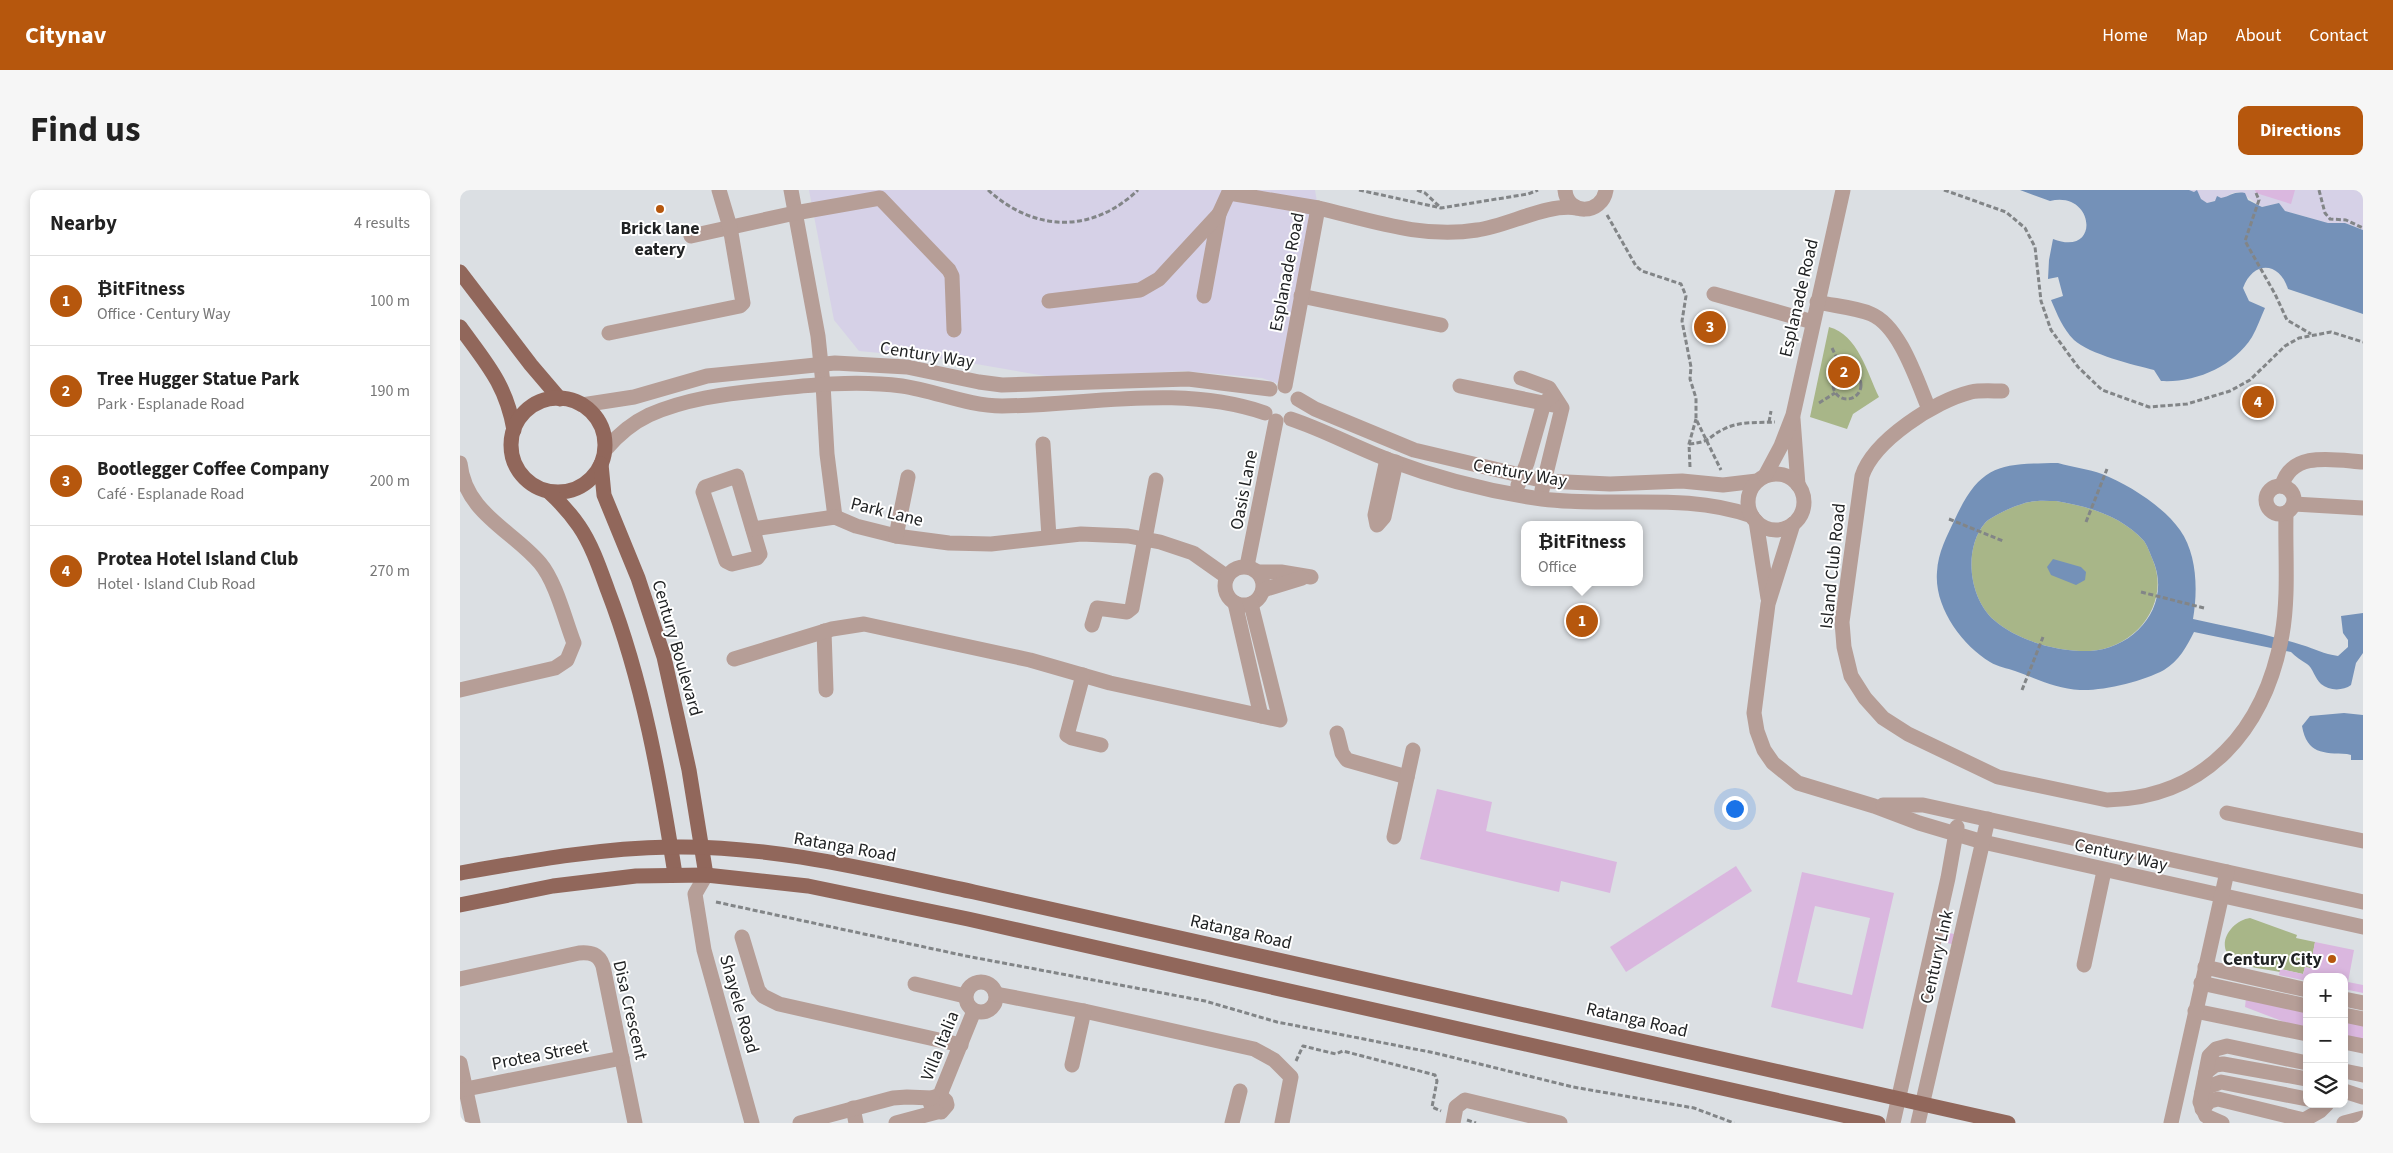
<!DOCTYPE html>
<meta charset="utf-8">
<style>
body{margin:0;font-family:"Source Sans 3",sans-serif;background:#f6f6f6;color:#222}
.controls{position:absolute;right:15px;bottom:15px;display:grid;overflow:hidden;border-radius:10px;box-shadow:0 2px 8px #0003}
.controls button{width:45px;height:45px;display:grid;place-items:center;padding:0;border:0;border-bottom:1px solid #e0e0e0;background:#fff;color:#222;font:25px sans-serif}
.you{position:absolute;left:1274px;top:618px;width:18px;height:18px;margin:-12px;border:4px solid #fff;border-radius:50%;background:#1a73e8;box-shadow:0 0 0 8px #1a73e833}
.badge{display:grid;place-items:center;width:32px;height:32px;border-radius:50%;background:#b6570d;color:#fff;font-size:16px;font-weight:700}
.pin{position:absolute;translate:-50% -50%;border:2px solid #fff;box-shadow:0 1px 5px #0006}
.popup{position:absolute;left:1061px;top:331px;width:122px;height:65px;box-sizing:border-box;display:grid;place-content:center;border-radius:10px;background:#fff;filter:drop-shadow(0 1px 4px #0005);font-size:16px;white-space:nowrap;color:#767676}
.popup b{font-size:19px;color:#222}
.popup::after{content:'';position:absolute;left:50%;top:100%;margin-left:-10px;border:10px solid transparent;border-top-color:#fff}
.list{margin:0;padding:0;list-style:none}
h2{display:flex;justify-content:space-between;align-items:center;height:65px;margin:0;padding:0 20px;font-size:21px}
h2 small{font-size:16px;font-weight:400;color:#767676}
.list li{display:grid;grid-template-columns:32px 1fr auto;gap:15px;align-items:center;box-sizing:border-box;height:90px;padding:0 20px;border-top:1px solid #e0e0e0}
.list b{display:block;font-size:19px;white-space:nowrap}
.list p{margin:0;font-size:16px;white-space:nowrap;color:#767676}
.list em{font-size:16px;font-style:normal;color:#767676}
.icon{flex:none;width:28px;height:28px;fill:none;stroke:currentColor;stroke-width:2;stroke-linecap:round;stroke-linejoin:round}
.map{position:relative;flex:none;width:1903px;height:933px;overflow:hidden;border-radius:10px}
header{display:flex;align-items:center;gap:30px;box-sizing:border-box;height:70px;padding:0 25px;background:#b6570d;color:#fff}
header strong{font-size:24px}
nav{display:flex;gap:28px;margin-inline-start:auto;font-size:18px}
.intro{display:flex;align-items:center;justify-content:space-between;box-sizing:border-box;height:120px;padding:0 30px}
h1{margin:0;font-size:35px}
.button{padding:12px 22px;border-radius:10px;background:#b6570d;color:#fff;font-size:18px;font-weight:700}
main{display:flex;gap:30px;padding:0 30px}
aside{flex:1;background:#fff;border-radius:10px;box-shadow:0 2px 8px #0003}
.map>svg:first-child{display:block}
.commercial{fill:#d6d1e7}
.green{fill:#a8b688}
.water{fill:#7491b8;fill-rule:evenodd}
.building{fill:#dab7df;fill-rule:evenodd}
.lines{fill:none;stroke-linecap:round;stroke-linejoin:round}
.path{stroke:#828587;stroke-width:3;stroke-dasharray:5 2.5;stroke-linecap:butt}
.minor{stroke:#b69e97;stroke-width:15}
.major{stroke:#91675b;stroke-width:15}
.poi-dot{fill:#b6570d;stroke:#fff;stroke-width:2}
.labels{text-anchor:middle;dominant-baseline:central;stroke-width:4;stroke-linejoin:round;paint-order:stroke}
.poi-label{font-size:18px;font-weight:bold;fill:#212324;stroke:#fff}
.street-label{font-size:18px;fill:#212324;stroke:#fff}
</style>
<header>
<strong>Citynav</strong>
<nav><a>Home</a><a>Map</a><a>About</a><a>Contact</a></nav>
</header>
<div class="intro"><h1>Find us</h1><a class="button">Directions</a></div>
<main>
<aside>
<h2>Nearby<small>4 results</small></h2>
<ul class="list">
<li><span class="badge">1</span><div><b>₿itFitness</b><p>Office · Century Way</p></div><em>100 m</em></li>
<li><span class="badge">2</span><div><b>Tree Hugger Statue Park</b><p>Park · Esplanade Road</p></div><em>190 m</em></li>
<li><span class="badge">3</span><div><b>Bootlegger Coffee Company</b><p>Café · Esplanade Road</p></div><em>200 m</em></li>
<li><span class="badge">4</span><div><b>Protea Hotel Island Club</b><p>Hotel · Island Club Road</p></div><em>270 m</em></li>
</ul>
</aside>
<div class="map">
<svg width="1903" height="933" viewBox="0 0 1903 933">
<rect width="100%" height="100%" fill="#dbdfe3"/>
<g class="commercial">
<path d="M349,0H855L858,18L825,196L802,188L725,181L591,187L493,170L399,161L374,130Z"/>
<path d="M1729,0H1903V40L1885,33H1868L1825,21L1819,13L1802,17L1780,2L1772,3L1766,7L1747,13L1741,9L1737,1L1734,2Z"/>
</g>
<g class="green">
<path d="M1369,137C1398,145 1407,182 1419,207L1393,224L1387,239L1350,227Z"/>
<path d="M1596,311C1627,316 1662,326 1684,351C1687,355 1690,363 1692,368C1712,412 1676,459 1630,461C1598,462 1558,451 1534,430C1509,408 1503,359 1525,333C1531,326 1560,313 1570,312C1578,310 1588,311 1596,311Z"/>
<path d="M1790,728L1837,745L1836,748L1855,752L1850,778L1845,777L1843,784L1821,779L1820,782C1806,779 1786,778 1774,770C1753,756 1772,730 1790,728Z"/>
</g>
<g class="water">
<path d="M1560,0H1729L1734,2L1737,0L1741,9L1747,13L1755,11L1757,6L1761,8C1771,6 1774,1 1785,3L1788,10L1802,17L1819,13L1825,21L1868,33H1885L1903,40V124L1828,99C1819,71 1793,71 1783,98L1789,111L1805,118C1801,127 1797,138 1792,147C1773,177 1735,193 1701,191L1694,180C1674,175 1629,164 1614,150C1603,139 1597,124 1591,110L1603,106L1598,87L1588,89L1589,70L1593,49C1641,68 1635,0 1590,11Z"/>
<path d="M1598,273C1612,277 1629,279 1642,284C1668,294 1704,317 1720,340C1737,364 1738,400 1733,429C1770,437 1806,444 1842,455C1856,459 1863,464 1878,466L1888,457V450L1883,443L1881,426L1903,423V463L1896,473L1891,495C1883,501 1869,501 1861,494C1855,489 1853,478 1847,474C1841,470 1836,467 1831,462L1734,442C1727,456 1719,471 1704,480C1684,491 1644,501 1620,500C1597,499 1577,489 1555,481C1547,478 1538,477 1530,472C1502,455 1474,417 1477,382C1478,362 1487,346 1495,329C1521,273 1541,274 1598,273ZM1596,311C1627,316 1662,326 1684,351C1687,355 1690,363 1692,368C1713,413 1677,458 1630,461C1598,462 1558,451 1534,430C1509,408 1503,359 1525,333C1531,326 1560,313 1570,312C1578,310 1588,311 1596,311Z"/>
<path d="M1593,369L1621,377L1626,382L1625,390L1616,395L1591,385L1587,377Z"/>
<path d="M1884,523L1903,525V570H1891V565L1887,564C1863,563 1847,564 1842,536L1850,526Z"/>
</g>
<g class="building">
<path d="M1795,0H1835L1831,14L1796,3Z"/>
<path d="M977,599L1032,612L1026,641L1157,672L1150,703L1101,691L1099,702L960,669Z"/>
<path d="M1276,676L1292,701L1166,782L1150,757Z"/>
<path d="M1342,682L1434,703L1403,839L1311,817ZM1355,716L1410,728L1392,805L1337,792Z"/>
<path d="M1485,742L1494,744L1492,754L1482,752Z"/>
<path d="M1855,752L1894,760L1888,792L1903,795V803L1884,799V787H1847V791L1819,785L1820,779L1843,784L1845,777L1850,778Z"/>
<path d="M1786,808L1847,822V838L1827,833L1785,817Z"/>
<path d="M1884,831L1903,835V851L1884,846Z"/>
</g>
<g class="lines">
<g class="path">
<path d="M528,0C574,42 632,44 678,0"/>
<path d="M899,0L981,18L1068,4L1078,0"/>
<path d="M957,0L965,3L981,18"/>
<path d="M1484,0L1546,22L1565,38L1575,57L1581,111L1591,140L1618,177L1642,200L1689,217L1727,214L1770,201L1790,190L1825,156L1839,148L1871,142L1903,152"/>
<path d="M1859,0L1865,23L1870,29L1886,30L1903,38"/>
<path d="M1796,3L1799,10L1785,51L1815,104L1827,130L1851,144"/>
<path d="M1147,25L1176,76L1182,81L1221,94L1226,106L1222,131L1231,177L1230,189L1236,208V229L1261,280"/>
<path d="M1372,158L1383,181"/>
<circle cx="1387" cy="195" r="14"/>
<path d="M1359,213L1375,203"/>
<path d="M1309,232L1311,221"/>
<path d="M1229,254C1252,252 1247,247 1264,239C1279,231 1298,233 1315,232"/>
<path d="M1230,277L1229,254L1236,229"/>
<path d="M1489,329L1543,351"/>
<path d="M1626,332L1647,279"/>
<path d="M1681,402L1744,418"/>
<path d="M1562,500L1583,447"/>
<path d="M256,712L506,766L745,811L817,832L975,863L1113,897L1234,918L1274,933"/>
<path d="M836,871L843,856L876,864L883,861L975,885L977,891L972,917L981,921"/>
<path d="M1007,930L1016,933"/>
</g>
<g class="minor">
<path d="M331,0L358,146L363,194L367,264L375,327"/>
<path d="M1105,0C1107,26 1142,25 1146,0"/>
<path d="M769,3L858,18"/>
<path d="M231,46L335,23L420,8L489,80L492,86L494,140"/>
<path d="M1254,104L1353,132"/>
<path d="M744,106L759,24"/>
<path d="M841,106L981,135"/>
<path d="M589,111L680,100L699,89L759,24L770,0"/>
<path d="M1357,112C1374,116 1395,117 1411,124C1440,136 1457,191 1469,219"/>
<path d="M149,143L280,116L283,113L270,37L259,0"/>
<path d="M1061,188L1089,198L1102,218L1082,300"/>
<path d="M825,196L858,18C910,30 962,49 1017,40C1048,36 1087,13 1117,18"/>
<path d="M1000,196L1093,215"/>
<path d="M1542,201C1532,201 1520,200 1511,202C1475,211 1414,250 1402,286L1382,432L1384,457L1391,486L1405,508L1423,528L1448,544L1538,587L1647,610C1747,608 1805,538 1822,445C1829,406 1825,363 1826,323"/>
<path d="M838,209L855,219L954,260L1085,291L1150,294L1222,291L1263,295L1297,291"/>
<path d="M122,215L174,207L247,186L375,173L447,177L519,192L542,195L728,189L810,199"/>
<path d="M831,229C864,240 895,257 929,270C977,288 1031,302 1082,309C1153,318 1224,302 1292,326"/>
<path d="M1333,229L1338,295"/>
<path d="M583,254L589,347"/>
<path d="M145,260C157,246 172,233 189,225C225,209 264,204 303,200C349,195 396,190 442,196C476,201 508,216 542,216C629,215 720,194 805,223"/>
<path d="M927,269L915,325L917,335L924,327L936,272"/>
<path d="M0,273C5,323 52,340 80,373C96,392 105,430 114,453L107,470L95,478L0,500"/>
<circle cx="1316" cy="312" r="28"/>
<path d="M277,286L300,364L297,368L272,374L266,371L243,302L245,297Z"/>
<path d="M1305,286L1321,256L1333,225L1383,0"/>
<path d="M1058,295L1067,273L1084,213L1093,205"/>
<circle cx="1820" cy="310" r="14"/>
<path d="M1822,296C1831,260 1875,270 1903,272"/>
<path d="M1834,314L1903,318"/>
<path d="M375,327L396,336L436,346L489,353L531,354L621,344L668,346L700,352L733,363L767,387"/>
<path d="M1296,331L1308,408"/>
<path d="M1333,334L1308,414L1294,523L1297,541L1304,560L1313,573L1338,593L1414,616L1459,633L1523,652L1903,737"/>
<path d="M293,339L375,327"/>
<path d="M436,346L448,287"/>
<path d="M787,376L816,231"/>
<circle cx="784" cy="396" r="19"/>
<path d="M798,382H821L851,387"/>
<path d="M803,400L842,388"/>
<path d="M775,413L801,526"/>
<path d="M632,435L637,418L667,422L672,418L696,290"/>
<path d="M364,441L366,500"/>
<path d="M274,469L372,439L404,434L570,470L650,493L820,530L791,414"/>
<path d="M623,485L607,545L612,548L641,555"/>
<path d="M877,543L882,563L887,570L947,587"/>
<path d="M1423,615H1463L1903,712"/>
<path d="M1767,623L1903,651"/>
<path d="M934,647L953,560"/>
<path d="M246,685L235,704L244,760L292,933"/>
<path d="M282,747L298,800L303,806L319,814L501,855"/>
<path d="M1624,775L1644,681"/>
<path d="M1745,777L1847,800"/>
<path d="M0,789L119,763C131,762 139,764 143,776L175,933"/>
<circle cx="521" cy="807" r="15"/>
<path d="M1741,793L1847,816"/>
<path d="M455,794L505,806"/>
<path d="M536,804L624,821L794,859L814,870L831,887L822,933"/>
<path d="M1884,809L1903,813"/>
<path d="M1735,821L1847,844"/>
<path d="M1884,825L1903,829"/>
<path d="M1884,852L1903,856"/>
<path d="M0,873L13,933"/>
<path d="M612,875L624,821"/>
<path d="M1884,881L1903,885"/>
<path d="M1746,882L1755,875L1763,874L1847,889"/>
<path d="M6,899L162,868"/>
<path d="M1884,901L1903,907"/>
<path d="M1742,902L1750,896L1761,892L1847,909"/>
<path d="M480,905L486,911L487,915L481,922L473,920L470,912L472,908L480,905L514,821"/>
<path d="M393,918L396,933"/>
<path d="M1742,919L1750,911L1758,909L1844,930L1860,921L1867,914"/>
<path d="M340,933L433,908L447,907L472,908"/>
<path d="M436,933L477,922"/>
<path d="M772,933L780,901"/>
<path d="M993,933L996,917L1005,910L1100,933"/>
<path d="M1433,933L1488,688L1497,637"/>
<path d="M1458,933L1528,629"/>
<path d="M1711,933L1767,682"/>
<path d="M1762,933L1746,926L1740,912L1749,866L1756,859L1767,856L1847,873"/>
<path d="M1884,933L1903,928"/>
</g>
<g class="major">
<path d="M0,82L71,175L100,209"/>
<path d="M0,137C26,173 46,194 54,240"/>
<circle cx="98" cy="255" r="47"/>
<path d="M141,274L144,305L178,388L204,467L229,580L246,685"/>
<path d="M89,302C100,312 110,323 119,336C132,355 140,379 148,401C183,492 200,589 215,684"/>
<path d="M0,683C69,671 140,658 211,657C313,655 414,681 514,702L1548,933"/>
<path d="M0,715L93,696L176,686L246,685L348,696L508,729L1418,933"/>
</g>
</g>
<g class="poi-dot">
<circle cx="200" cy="19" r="5"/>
<circle cx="1872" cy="769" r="5"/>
</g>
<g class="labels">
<g class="poi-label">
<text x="200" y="38">Brick lane<tspan x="200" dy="21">eatery</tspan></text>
<text x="1862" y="769" text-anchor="end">Century City</text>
</g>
<g class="street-label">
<text transform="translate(827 82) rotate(-79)">Esplanade Road</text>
<text transform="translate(1339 108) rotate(-77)">Esplanade Road</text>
<text transform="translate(467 165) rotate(9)">Century Way</text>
<text transform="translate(1060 283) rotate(10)">Century Way</text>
<text transform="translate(784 300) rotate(-79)">Oasis Lane</text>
<text transform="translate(427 322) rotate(14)">Park Lane</text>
<text transform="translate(1373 376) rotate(-84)">Island Club Road</text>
<text transform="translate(217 458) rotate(74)">Century Boulevard</text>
<text transform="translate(385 657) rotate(10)">Ratanga Road</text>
<text transform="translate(1661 665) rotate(13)">Century Way</text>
<text transform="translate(781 742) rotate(13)">Ratanga Road</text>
<text transform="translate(1477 767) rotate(-77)">Century Link</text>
<text transform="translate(279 814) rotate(74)">Shayele Road</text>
<text transform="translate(170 820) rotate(77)">Disa Crescent</text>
<text transform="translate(1177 830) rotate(13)">Ratanga Road</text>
<text transform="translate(480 856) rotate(-68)">Villa Italia</text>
<text transform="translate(80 865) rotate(-11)">Protea Street</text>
</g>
</g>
</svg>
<div class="controls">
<button>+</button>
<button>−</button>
<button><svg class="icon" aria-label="layers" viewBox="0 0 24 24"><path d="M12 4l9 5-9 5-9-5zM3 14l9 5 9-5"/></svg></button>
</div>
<div class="you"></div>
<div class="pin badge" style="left:1122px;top:431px">1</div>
<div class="popup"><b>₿itFitness</b>Office</div>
<div class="pin badge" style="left:1384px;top:182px">2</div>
<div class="pin badge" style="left:1250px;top:137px">3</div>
<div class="pin badge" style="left:1798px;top:212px">4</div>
</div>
</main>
